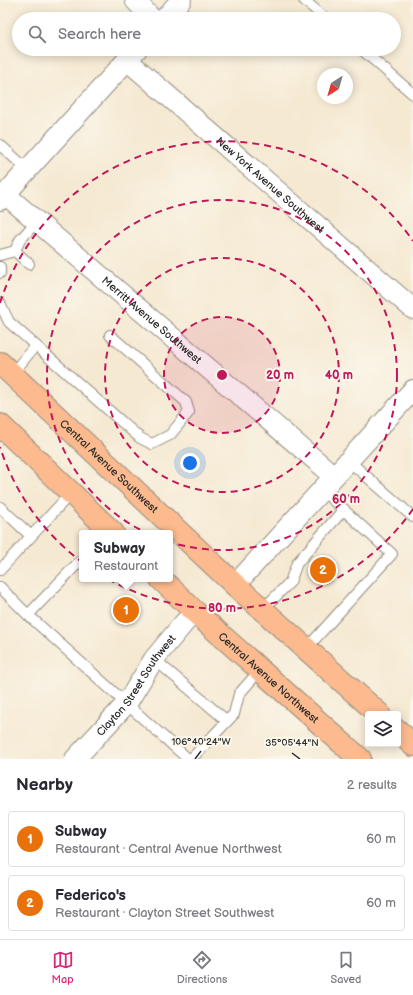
<!DOCTYPE html>
<meta charset="utf-8">
<style>
body{margin:0;font-family:"Balsamiq Sans",sans-serif;background:#f2f2f3;color:#2b2b33}
.controls{position:absolute;right:12px;bottom:12px;display:grid;overflow:hidden;border-radius:4px;box-shadow:0 2px 10px #0003}
.controls button{width:36px;height:36px;display:grid;place-items:center;padding:0;border:0;border-bottom:1px solid #e1e1e2;background:#fff;color:#2b2b33;font:20px sans-serif}
.compass{position:absolute;left:317px;top:68px;width:36px;height:36px;border-radius:50%;background:#fff;box-shadow:0 2px 10px #0003;rotate:217deg}
.you{position:absolute;left:190px;top:463px;width:14px;height:14px;margin:-10px;border:3px solid #fff;border-radius:50%;background:#1a73e8;box-shadow:0 0 0 6px #1a73e833}
.badge{display:grid;place-items:center;width:26px;height:26px;border-radius:50%;background:#db2777;color:#fff;font-size:13px;font-weight:700}
.pin{position:absolute;translate:-50% -50%;border:2px solid #fff;box-shadow:0 1px 4px #0006}
.popup{position:absolute;left:79px;top:530px;width:94px;height:52px;box-sizing:border-box;display:grid;place-content:center;border-radius:4px;background:#fff;filter:drop-shadow(0 1px 3px #0005);font-size:13px;white-space:nowrap;color:#7c7c81}
.popup b{font-size:15px;color:#2b2b33}
.popup::after{content:'';position:absolute;left:50%;top:100%;margin-left:-8px;border:8px solid transparent;border-top-color:#fff}
.list{margin:0;padding:0;list-style:none}
h2{display:flex;justify-content:space-between;align-items:center;height:52px;margin:0;padding:0 16px;font-size:17px}
h2 small{font-size:13px;font-weight:400;color:#7c7c81}
.list li{display:grid;grid-template-columns:26px 1fr auto;gap:12px;align-items:center;box-sizing:border-box;height:56px;margin:0 8px 8px;padding:0 8px;border:1px solid #e1e1e2;border-radius:4px}
.list b{display:block;font-size:15px;white-space:nowrap}
.list p{margin:0;font-size:13px;white-space:nowrap;color:#7c7c81}
.list em{font-size:13px;font-style:normal;color:#7c7c81}
.icon{flex:none;width:22px;height:22px;fill:none;stroke:currentColor;stroke-width:2;stroke-linecap:round;stroke-linejoin:round}
.map{position:relative;flex:none;width:413px;height:759px;overflow:hidden}
.search{position:absolute;background:#fff;box-shadow:0 2px 10px #0003;left:12px;right:12px;top:12px;height:44px;display:flex;align-items:center;gap:10px;box-sizing:border-box;padding:0 14px;border-radius:22px;color:#7c7c81;font-size:15px}
.sheet{height:180px;background:#fff}
nav{display:flex;justify-content:space-around;align-items:center;box-sizing:border-box;height:56px;border-top:1px solid #e1e1e2;background:#fff;font-size:11px;color:#7c7c81}
nav a{display:grid;justify-items:center;gap:2px}
nav .on{color:#db2777}
.map>svg:first-child{display:block}
.lines{fill:none;stroke-linecap:round;stroke-linejoin:round}
.service-casing{stroke:#908a7e;stroke-width:12}
.minor-casing{stroke:#908a7e;stroke-width:22}
.primary-casing{stroke:#908a7e;stroke-width:24}
.service{stroke:#fff;stroke-width:10}
.minor{stroke:#fff;stroke-width:20}
.primary{stroke:#fcba8e;stroke-width:22}
.ticks{fill:none;stroke:#2b2b2b;stroke-width:1.5}
.ring{fill:none;stroke:#c2185b;stroke-width:2;stroke-dasharray:7 5}
.labels{text-anchor:middle;dominant-baseline:central;stroke-width:4;stroke-linejoin:round;paint-order:stroke}
.street-label{font-size:11px;fill:#2b2b2b;stroke:#fbf7ec}
.ticks-label{font-size:10px;text-anchor:middle;fill:#2b2b2b;stroke:#fbf7ec;stroke-width:4;stroke-linejoin:round;paint-order:stroke}
.centre{fill:#c2185b;stroke:#fbf7ec;stroke-width:2}
.ring-label{font-size:12px;text-anchor:middle;font-weight:bold;fill:#c2185b;stroke:#fbf7ec;stroke-width:4;stroke-linejoin:round;paint-order:stroke}
</style>
<div class="map">
<svg width="413" height="759" viewBox="0 0 413 759">
<rect width="100%" height="100%" fill="#fbf7ec"/>
<filter id="ink" filterUnits="userSpaceOnUse"><feTurbulence type="fractalNoise" baseFrequency=".025" numOctaves="2"/><feDisplacementMap in="SourceGraphic" scale="8" xChannelSelector="R" yChannelSelector="G"/><feConvolveMatrix kernelMatrix="1 2 1 2 8 2 1 2 1" color-interpolation-filters="sRGB"/></filter>
<filter id="wash" filterUnits="userSpaceOnUse"><feTurbulence type="fractalNoise" baseFrequency=".012" numOctaves="4" result="noise"/><feDisplacementMap in="SourceGraphic" scale="16" xChannelSelector="R" yChannelSelector="G"/><feGaussianBlur stdDeviation="0.9" result="paint"/><feColorMatrix in="noise" values="0 0 0 0 0 0 0 0 0 0 0 0 0 0 0 0 0 1.4 0 .05"/><feComposite in="paint" operator="in"/></filter>
<g filter="url(#wash)">
<rect width="100%" height="100%" fill="#f5e9d2"/>
</g>
<g filter="url(#ink)">
<g class="lines">
<g class="service-casing">
<g id="service">
<path d="M304,0L326,19"/>
<path d="M361,49L413,94"/>
<path d="M0,145L28,170"/>
<path d="M15,251L20,240L37,221"/>
<path d="M0,255L15,251L29,264"/>
<path d="M0,267V273"/>
<path d="M0,303L9,322L140,438L152,444L170,435L189,412L186,402L110,335"/>
<path d="M12,374L35,346"/>
<path d="M349,461L413,517"/>
<path d="M0,507L31,536"/>
<path d="M0,570L71,493"/>
<path d="M0,587L28,615L188,759"/>
<path d="M262,610L290,582L297,563L344,509"/>
<path d="M28,615L79,562"/>
<path d="M306,649L392,554L322,490"/>
<path d="M154,659L227,721"/>
<path d="M191,759L234,714L239,694L260,670"/>
</g>
</g>
<g class="minor-casing">
<g id="minor">
<path d="M135,0L152,19"/>
<path d="M164,19L181,0"/>
<path id="s1" d="M127,60L413,309"/>
<path id="s2" d="M6,195L334,476"/>
<path d="M0,200L137,49"/>
<path d="M235,585L413,390"/>
<path id="s3" d="M75,759L127,703L154,659L184,623L195,612"/>
</g>
</g>
<g class="primary-casing">
<g id="primary">
<path id="s4" d="M0,363L235,585L379,714"/>
<path d="M0,425L113,533"/>
<path id="s5" d="M161,579L195,612L360,759"/>
<path d="M398,731L413,745"/>
</g>
</g>
<use href="#service" class="service"/>
<use href="#minor" class="minor"/>
<use href="#primary" class="primary"/>
</g>
</g>
<path class="ticks" d="M292,753L300,759M195,759L201,751"/>
<circle cx="222" cy="375" r="58" fill="#c2185b" fill-opacity=".12"/>
<g class="ring">
<circle cx="222" cy="375" r="58"/>
<circle cx="222" cy="375" r="117"/>
<circle cx="222" cy="375" r="175"/>
<path d="M413 509A233 233 0 0 1 0 447M0 303A233 233 0 0 1 413 241"/>
</g>
<g class="labels">
<g class="street-label">
<text stroke="none"><textPath href="#s1" startOffset="190">New York Avenue Southwest</textPath></text>
<text stroke="none"><textPath href="#s2" startOffset="192">Merritt Avenue Southwest</textPath></text>
<text stroke="none"><textPath href="#s4" startOffset="150">Central Avenue Southwest</textPath></text>
<text stroke="none"><textPath href="#s5" startOffset="146">Central Avenue Northwest</textPath></text>
<text stroke="none"><textPath href="#s3" startOffset="96">Clayton Street Southwest</textPath></text>
</g>
</g>
<g class="ticks-label">
<text x="201" y="745">106°40'24"W</text>
<text x="292" y="746">35°05'44"N</text>
</g>
<circle cx="222" cy="375" r="6" class="centre"/>
<g class="ring-label">
<text x="280" y="379">20 m</text>
<text x="339" y="379">40 m</text>
<text x="346" y="503">60 m</text>
<text x="222" y="612">80 m</text>
</g>
</svg>
<div class="controls">
<button><svg class="icon" aria-label="layers" viewBox="0 0 24 24"><path d="M12 4l9 5-9 5-9-5zM3 14l9 5 9-5"/></svg></button>
</div>
<svg class="compass" viewBox="-18 -18 36 36"><path d="M0-13l5 13h-10z" fill="#e53935"/><path d="M0 13l5-13h-10z" fill="#7c7c81"/></svg>
<div class="you"></div>
<div class="pin badge" style="left:126px;top:610px;background:#e8710a">1</div>
<div class="popup"><b>Subway</b>Restaurant</div>
<div class="pin badge" style="left:323px;top:570px;background:#e8710a">2</div>
<div class="search"><svg class="icon" aria-label="search" viewBox="0 0 24 24"><circle cx="10" cy="10" r="6"/><path d="M15 15l6 6"/></svg>Search here</div>
</div>
<section class="sheet">
<h2>Nearby<small>2 results</small></h2>
<ul class="list">
<li><span class="badge" style="background:#e8710a">1</span><div><b>Subway</b><p>Restaurant · Central Avenue Northwest</p></div><em>60 m</em></li>
<li><span class="badge" style="background:#e8710a">2</span><div><b>Federico's</b><p>Restaurant · Clayton Street Southwest</p></div><em>60 m</em></li>
</ul>
</section>
<nav>
<a class="on"><svg class="icon" aria-label="map" viewBox="0 0 24 24"><path d="M3 6l6-2 6 2 6-2v14l-6 2-6-2-6 2zM9 4v14M15 6v14"/></svg>Map</a>
<a><svg class="icon" aria-label="directions" viewBox="0 0 24 24"><path d="M12 3l9 9-9 9-9-9zM9 14v-3h6M13 9l2 2-2 2"/></svg>Directions</a>
<a><svg class="icon" aria-label="saved" viewBox="0 0 24 24"><path d="M7 4h10v16l-5-4-5 4z"/></svg>Saved</a>
</nav>
